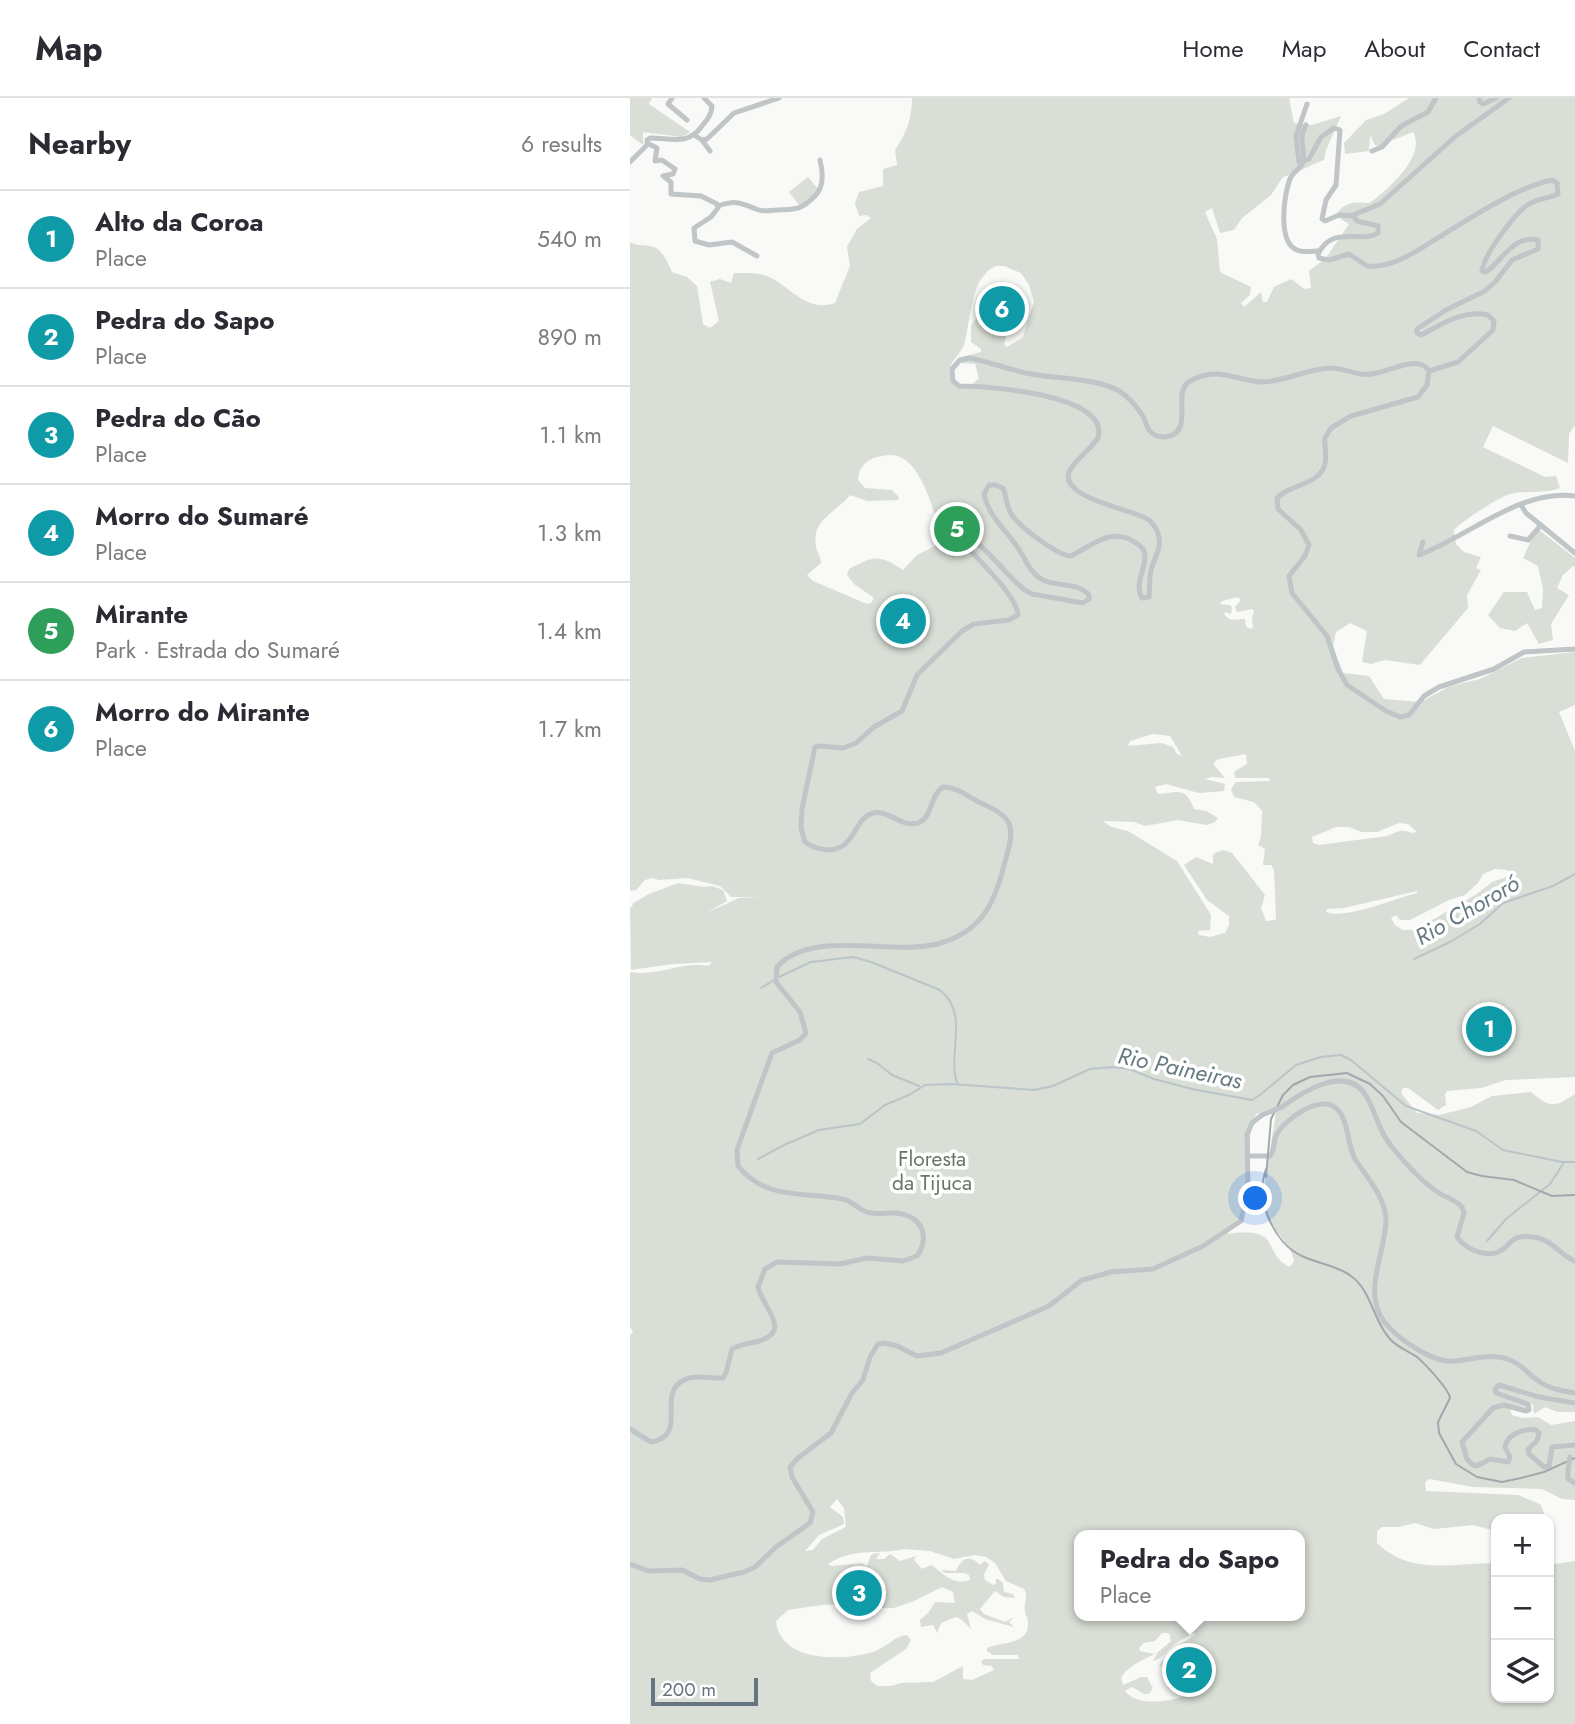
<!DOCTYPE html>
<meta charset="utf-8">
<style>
body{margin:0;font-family:Jost,sans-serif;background:#f7f7f7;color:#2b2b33}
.controls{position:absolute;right:21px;bottom:21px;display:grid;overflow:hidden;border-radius:14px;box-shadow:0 2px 5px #0004}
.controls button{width:63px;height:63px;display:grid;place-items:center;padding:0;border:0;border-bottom:2px solid #e1e1e2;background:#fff;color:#2b2b33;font:35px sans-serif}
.scale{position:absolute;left:21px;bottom:18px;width:107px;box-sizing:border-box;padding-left:7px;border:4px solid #667580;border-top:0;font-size:19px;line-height:24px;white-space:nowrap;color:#667580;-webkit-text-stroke:5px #fff;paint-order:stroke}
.you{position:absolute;left:626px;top:1101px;width:24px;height:24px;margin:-18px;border:5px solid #fff;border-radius:50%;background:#1a73e8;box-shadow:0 0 0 10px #1a73e833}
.badge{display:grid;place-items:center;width:46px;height:46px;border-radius:50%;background:#d95937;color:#fff;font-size:23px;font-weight:700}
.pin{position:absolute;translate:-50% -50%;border:4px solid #fff;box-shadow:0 2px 7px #0006}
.popup{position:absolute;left:444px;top:1432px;width:231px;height:91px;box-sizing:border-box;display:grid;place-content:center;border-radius:14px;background:#fff;filter:drop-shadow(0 2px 5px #0005);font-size:23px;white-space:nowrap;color:#7c7c81}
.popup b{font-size:26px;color:#2b2b33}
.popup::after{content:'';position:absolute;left:50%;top:100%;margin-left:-14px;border:14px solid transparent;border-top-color:#fff}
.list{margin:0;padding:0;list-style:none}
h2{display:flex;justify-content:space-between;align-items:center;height:91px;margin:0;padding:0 28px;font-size:30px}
h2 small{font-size:23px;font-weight:400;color:#7c7c81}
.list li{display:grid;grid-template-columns:46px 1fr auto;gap:21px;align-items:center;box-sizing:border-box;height:98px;padding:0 28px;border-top:2px solid #e1e1e2}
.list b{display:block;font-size:26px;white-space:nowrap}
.list p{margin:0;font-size:23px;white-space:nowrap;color:#7c7c81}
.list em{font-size:23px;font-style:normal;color:#7c7c81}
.icon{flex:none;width:38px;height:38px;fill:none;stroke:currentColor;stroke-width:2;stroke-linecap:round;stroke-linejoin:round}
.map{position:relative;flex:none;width:945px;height:1626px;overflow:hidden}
header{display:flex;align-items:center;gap:42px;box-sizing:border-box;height:98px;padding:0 35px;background:#fff;border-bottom:2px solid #e1e1e2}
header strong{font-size:33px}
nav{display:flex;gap:38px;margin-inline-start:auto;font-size:24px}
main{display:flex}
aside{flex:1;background:#fff}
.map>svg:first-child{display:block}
.green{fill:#d9ded6;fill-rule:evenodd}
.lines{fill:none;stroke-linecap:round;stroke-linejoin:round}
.stream{stroke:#bac5c9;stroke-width:2}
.minor{stroke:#c0c5c8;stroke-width:5}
.tram{stroke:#a2a9ae;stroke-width:2}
.minor-bridge{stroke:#c0c5c8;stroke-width:5}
.labels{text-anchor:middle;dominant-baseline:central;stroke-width:7;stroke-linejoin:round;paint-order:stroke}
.park-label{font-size:21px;fill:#687864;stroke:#fff}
.water-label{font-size:23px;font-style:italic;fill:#667a81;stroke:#fff}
</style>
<header>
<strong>Map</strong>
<nav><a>Home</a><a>Map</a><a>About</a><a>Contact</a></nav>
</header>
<main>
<aside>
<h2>Nearby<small>6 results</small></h2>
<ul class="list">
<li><span class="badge" style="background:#0f9aa8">1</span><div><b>Alto da Coroa</b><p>Place</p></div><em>540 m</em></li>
<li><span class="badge" style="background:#0f9aa8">2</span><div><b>Pedra do Sapo</b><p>Place</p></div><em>890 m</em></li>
<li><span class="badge" style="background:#0f9aa8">3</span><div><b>Pedra do Cão</b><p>Place</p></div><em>1.1 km</em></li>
<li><span class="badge" style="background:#0f9aa8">4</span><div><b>Morro do Sumaré</b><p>Place</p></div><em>1.3 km</em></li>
<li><span class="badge" style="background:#2e9e5b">5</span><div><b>Mirante</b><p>Park · Estrada do Sumaré</p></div><em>1.4 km</em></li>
<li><span class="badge" style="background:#0f9aa8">6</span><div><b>Morro do Mirante</b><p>Place</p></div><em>1.7 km</em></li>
</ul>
</aside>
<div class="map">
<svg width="945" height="1626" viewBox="0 0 945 1626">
<rect width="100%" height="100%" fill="#f9f9f7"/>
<g class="green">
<path d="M0,0H22L19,6L60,34L52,39L13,34V47L0,37Z"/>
<path d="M282,0H659L664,25L682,27L711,18L696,52L694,62C680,67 667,75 653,79L641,97L612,120L604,132L590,135L582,110L575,114L587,141L590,174L621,189L620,197L611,205L614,209L631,194L633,204H637L644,189L661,181L674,191L681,190L679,173L696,160L719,126L706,118C713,103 726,104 740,105C757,92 797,58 783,34L763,42L761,39L751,49L745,47L740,37L739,53L715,56L714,45L736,22L754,16L779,0H945V327L939,336L938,365L863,328L853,349L915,379L926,378L930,390C913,396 897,392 880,396C869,399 832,423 824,432L826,446L834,454L851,459L846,470L851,472L837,497L838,510L790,567L755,562L741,566L732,564L737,533L720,525L706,534L703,548L713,575L739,578L754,601L791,604L820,588L850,581L892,560L945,554V607L929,614L945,653V979L876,982L851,990L817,993L815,996L816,1007L808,1012L778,990H773L771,995L787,1015L809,1017L841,1009L862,998L901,994C920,1010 924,1010 945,996V1314H927L915,1309L904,1316L903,1307L899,1304L898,1311H880L882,1317L893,1320L908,1319L921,1327L945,1323V1402L932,1401L912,1391L843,1389L800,1381L795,1384L796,1393L888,1397L910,1406L914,1415L911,1421H866V1433L843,1427L804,1431L785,1425L768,1429H752L747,1433V1445C781,1478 823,1465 866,1465V1600H919V1467L945,1463V1626H0V1237L3,1234L0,1229V874C27,879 52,863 79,868L82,864L43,866L1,872L0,809H3L2,806L19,796L48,785L74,789L82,788L93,792L97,803L76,815L109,800L130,799H101L90,788L57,780L29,782L22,780L15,782L6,792L0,793V144C8,149 16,146 24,149C33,153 38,165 42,174L57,179L67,188L73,226L80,230L89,223L80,184L90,181L101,185L104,175C115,175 127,174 137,178C161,188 175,215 205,205L220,168L217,149L227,131L241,120L237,117L229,118L225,105L229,94L253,88V71L267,67L265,52C276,36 282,21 282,0ZM366,168H374L391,175L399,187L404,204L393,239L377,249L374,247L380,220L363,210L362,202L366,189L341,228V244L351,251V254L333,259L330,265L345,266L349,280L341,287L327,290C323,284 318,278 320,270C322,262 331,255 334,247C341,223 339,180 366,168ZM261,357C292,358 302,414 313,437L309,446L287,457L273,472C249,456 244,458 219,471L217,477L224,486L244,500L241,505L237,506L183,483L177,477L191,465C191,459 187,455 186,449C181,421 206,415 220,397L237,403L268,402L269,399L262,392L235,390L228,382C229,363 244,358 261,357ZM608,499L611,502L605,509L607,514L622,511L624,513L622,520L623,529L621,531L616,529L615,521C607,521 597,525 594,514L601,516L602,509L600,507L590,506L592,503ZM523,636L540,638L552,658L547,656L543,649L531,645L498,648L500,643ZM616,656L617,666L604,674L605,680H639L640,683L606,684L601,691L604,699L624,704L632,713L631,738L628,747L635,751L633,767H641L644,772L646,822L636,823L631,810L635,797L602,755L593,752L583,756V766L566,759L554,767L577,802L599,818V827L595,835L580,839L569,837L568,833L580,832L581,817L547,763L498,733L481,729L473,723L504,724L515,728L548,722L576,727L585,724L588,720L576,713L564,711C555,687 548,695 528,696L525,689L536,686L569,695L594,693L595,686L575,681L581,679L595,680L584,667V664L589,661ZM769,725L778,726L787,734L782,735C771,730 767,734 757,738L689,747L683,745L682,739L706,729H719L732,734H747ZM865,771L877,772L882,777L862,784L847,796L785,832H773L765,827L761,820L766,817L770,822H780L819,802L835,797L848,785L853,776ZM787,793V795C766,800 715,822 696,814L697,811L714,810ZM646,1010C645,1036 628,1095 636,1118C642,1134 660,1142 664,1163L660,1169C630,1155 655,1128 597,1136L611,1118L620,1073V1033L626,1016ZM207,1401L214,1410L216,1429L192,1441L183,1452L175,1453L189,1437L214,1426L213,1419L200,1409ZM449,1437H669V1518H449ZM274,1451L300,1453L324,1461L344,1457L356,1459L365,1465L376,1483L394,1491C399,1500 393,1504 395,1513C396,1521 398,1517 398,1525C399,1547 371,1544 357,1550V1553L363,1557H388L389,1561H355L351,1563L353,1567L362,1568L364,1572L342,1582L333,1581V1568L303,1584L271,1585L261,1588H247L241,1583L240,1575L276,1551L281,1542L277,1537C264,1538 256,1550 243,1554C213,1563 150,1565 146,1523L158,1512L191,1507L229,1506L239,1510H264L284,1503L312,1489L323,1494L325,1505L305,1504L299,1514L290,1522L291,1529L303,1527L307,1535L311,1525L326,1519L332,1522L341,1531L337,1516L342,1513L355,1521L384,1529L379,1524L384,1519L375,1524L354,1516L350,1511L365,1493L374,1499L385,1500L383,1496L374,1494L373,1485L368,1481H366V1486L363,1487L355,1482L354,1476L359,1467L355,1463L350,1467C339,1456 332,1460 326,1473L311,1472L315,1475H335L339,1477L340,1482C322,1488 315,1476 301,1467L292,1471L284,1462L286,1458L270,1463L260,1456L254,1461H246L250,1456L246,1455L241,1457L237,1468L232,1465L202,1468L198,1466C224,1449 248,1457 274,1451ZM532,1535H539L541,1543L528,1554L523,1563C533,1561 538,1550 547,1544C553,1541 557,1540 563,1535L566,1536L548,1548L529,1567L531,1569L544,1555L562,1547L563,1551L560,1556L545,1559L537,1572L535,1584L539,1591L552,1599C536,1604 506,1608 495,1593L502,1589L514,1596H519L523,1590L517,1579H511L493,1587L491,1580C497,1568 513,1562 525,1556L510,1553L509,1550L514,1545L525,1543Z"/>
<path d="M178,79L189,92L170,108L159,94Z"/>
<path d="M908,431L945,460V469L943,468L933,477L927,490L939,497L921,526L923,542L909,546L897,525L885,533L870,530L858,517L874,494H897L905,512L912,510L913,491L908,468L893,460L900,445L898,442Z"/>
</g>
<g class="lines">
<g class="stream">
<path d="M784,861L820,844L850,826L873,805L923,788L945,776"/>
<path d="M149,879L181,864L223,859L241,864L310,892C340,916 317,954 327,985"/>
<path d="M131,890L144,882"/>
<path d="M238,961L247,965L262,977L289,988"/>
<path d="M128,1061L154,1047L189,1032L230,1026L255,1007L279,997L295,987L322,986L404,992L423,988L460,971L483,969L499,971L524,981L562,991L622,1002L630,997L666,967L691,959L711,957L721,962L776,1008L846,1033L873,1052L932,1064H945"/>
<path d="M857,1143L876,1121L920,1086L933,1066"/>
</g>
<g class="minor">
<path d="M42,0L38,6L57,22"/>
<path d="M74,0L82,8C82,16 77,22 72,28C58,48 41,40 20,40L17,42V45L27,50L25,63L32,62L45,71L43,76L33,78L41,84V96L71,98L87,106L88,110L81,119L64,130L65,143L79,147L102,144L127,158"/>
<path d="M849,0L850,4L853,6L866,0"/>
<path d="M676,27C667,41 676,50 673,64C671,71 663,73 660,81C654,96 647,144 667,152C673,155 682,153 688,153"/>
<path d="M64,37L72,42L77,41L104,15L149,0"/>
<path d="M72,42L80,53"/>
<path d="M742,53L752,49L771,28L798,14L806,0"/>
<path d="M673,63L679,61L691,39L704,30L710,32L706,87L696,102L692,121L695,123L709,117L723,118"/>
<path d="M0,64L18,46"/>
<path d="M669,64L666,38L677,6"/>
<path d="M88,108C109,101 111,106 129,112C135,114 140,112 146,112C165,111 170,113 185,98C194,89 193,74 190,62"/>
<path d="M799,273L797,287L788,299L721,318L701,330L695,340C694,349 698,360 694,369C686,388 660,386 647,400L648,411L671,432L679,447L675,458L659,478L662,495L697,538L708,571L717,587L756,613L770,619L779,617L794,598L809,589L864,571L894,554L945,551"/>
<path d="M891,407L896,415L945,455"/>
<path d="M880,438L898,442L911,427"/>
<path d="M793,444L789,457C838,439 889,391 945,398"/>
<path d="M652,1009C671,995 715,966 735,996C746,1013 748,1033 762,1049C775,1065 792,1084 809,1095C817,1100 826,1102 832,1109L834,1115L827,1139C834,1150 852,1158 865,1155C883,1151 876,1133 909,1140C924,1144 931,1158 945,1163"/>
<path d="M618,1058H640C645,1052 643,1045 646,1038C653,1022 691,995 707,1011C719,1023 717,1046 725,1061C736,1078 756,1100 756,1122C756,1155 731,1194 755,1225C768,1241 803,1265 823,1263C843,1262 860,1254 880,1262C892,1266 899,1278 910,1284C920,1291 933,1293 945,1295"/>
<path d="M945,1305L909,1299L869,1287L865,1291L866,1295L898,1306L899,1312L896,1313L874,1307L863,1310L832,1344L837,1361L843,1367L847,1368L860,1361L878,1364L880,1359L875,1349C877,1336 894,1330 906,1332L909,1335L907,1343L898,1351L899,1356L914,1369L919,1368L922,1349L945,1347"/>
<path d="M0,1331L21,1344C60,1337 25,1296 54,1282C66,1276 81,1281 93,1280L96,1275L102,1251C110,1246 119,1246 129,1243C163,1233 132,1209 128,1189L135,1171L147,1164L210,1166L237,1160L273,1163L287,1158C297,1144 296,1125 278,1118C266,1112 254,1117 241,1115C230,1114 223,1103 213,1101C175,1094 135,1102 108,1068L107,1052L142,955L170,942L176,935L170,914L146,884L147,869C182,830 260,858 307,846C354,834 365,803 376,760C379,750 384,733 378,724C373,714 356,708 347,703C336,697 326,689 313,689C300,697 303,717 290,724C274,732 259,711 243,715C223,721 226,750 200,752C190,752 183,750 175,744L171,730L172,711L185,649L189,648L213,650L226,645L244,629L272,613L287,577L332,533L344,526L379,522L388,517C387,497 345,459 332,443L331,437C355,443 375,478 395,492L402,496L453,505L459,501V497C448,484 428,489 413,482C399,475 395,459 386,447C374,430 358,417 354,396L359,387H365L373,390C377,399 376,409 382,417C390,429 428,458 441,458C463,447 482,428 506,445C511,448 515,452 515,458C515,473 504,486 512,500L519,499C520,490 519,481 521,472C524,460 533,448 528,436C527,431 523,426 519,422C506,412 425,400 440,372C447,360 460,352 468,340C481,296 356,288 329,288L323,283L322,271L330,262L339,260C360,264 380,272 401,276C427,281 466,280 489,293C499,299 508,310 514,320C516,324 517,331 521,334C524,338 531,339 535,339C567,335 540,294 560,283C589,267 606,283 632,284C655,284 679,270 700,270C710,270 720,274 731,276C754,280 786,253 799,273L828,264L863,232L864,223L858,217C834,211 811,227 791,237L787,235V231L816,212L855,193L865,184L882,162L908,151V142C884,136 872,163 856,174L852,173C854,157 886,112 901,105C910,100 920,100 928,96L927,85L922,82C887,89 842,119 811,138C789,151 764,171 737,168L719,156L699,162L689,160L688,156C703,126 731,146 748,135V128L727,123L723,117L750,106L826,38L879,0"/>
<path d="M938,1373V1381L945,1385"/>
<path d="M0,1466L19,1473L52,1472L70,1481L80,1482L114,1474L125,1469L146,1449L180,1425L183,1414L162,1379L160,1369L168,1360L201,1335L222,1295L233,1282L240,1259L248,1246L254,1245L267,1248L287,1258L311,1255L419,1208L452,1182L481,1174L523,1171L573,1148L611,1123L618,1089L617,1037L622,1025L632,1017"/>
</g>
<g class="tram">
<path d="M636,1071C625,1101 643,1145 672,1158C688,1166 707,1167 721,1178C742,1193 743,1223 760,1241C767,1249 778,1253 787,1259C794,1265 819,1291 820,1300L808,1324L809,1335L826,1366L847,1379L872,1384L891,1380L914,1374L945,1360"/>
<path d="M636,1079L641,1021L653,997L663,987L680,979L717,975L740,986L753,998L771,1024L837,1074L852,1078L884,1082L922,1098L945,1097"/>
</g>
<g class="minor-bridge">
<path d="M632,1017L652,1009"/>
<path d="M938,1373L940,1359"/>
</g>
</g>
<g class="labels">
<g class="park-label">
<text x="302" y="1061">Floresta<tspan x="302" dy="24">da Tijuca</tspan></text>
</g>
<g class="water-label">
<text transform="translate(837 812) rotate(-30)">Rio Chororó</text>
<text transform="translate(550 970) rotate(12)">Rio Paineiras</text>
</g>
</g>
</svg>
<div class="controls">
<button>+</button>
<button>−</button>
<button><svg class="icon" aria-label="layers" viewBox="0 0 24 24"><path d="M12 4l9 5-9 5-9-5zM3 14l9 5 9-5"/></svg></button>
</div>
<div class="scale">200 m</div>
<div class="you"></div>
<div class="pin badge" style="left:859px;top:931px;background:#0f9aa8">1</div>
<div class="pin badge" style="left:559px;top:1572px;background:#0f9aa8">2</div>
<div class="popup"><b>Pedra do Sapo</b>Place</div>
<div class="pin badge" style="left:229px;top:1495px;background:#0f9aa8">3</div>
<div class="pin badge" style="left:273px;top:523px;background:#0f9aa8">4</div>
<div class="pin badge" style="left:327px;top:431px;background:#2e9e5b">5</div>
<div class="pin badge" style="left:372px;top:211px;background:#0f9aa8">6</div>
</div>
</main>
